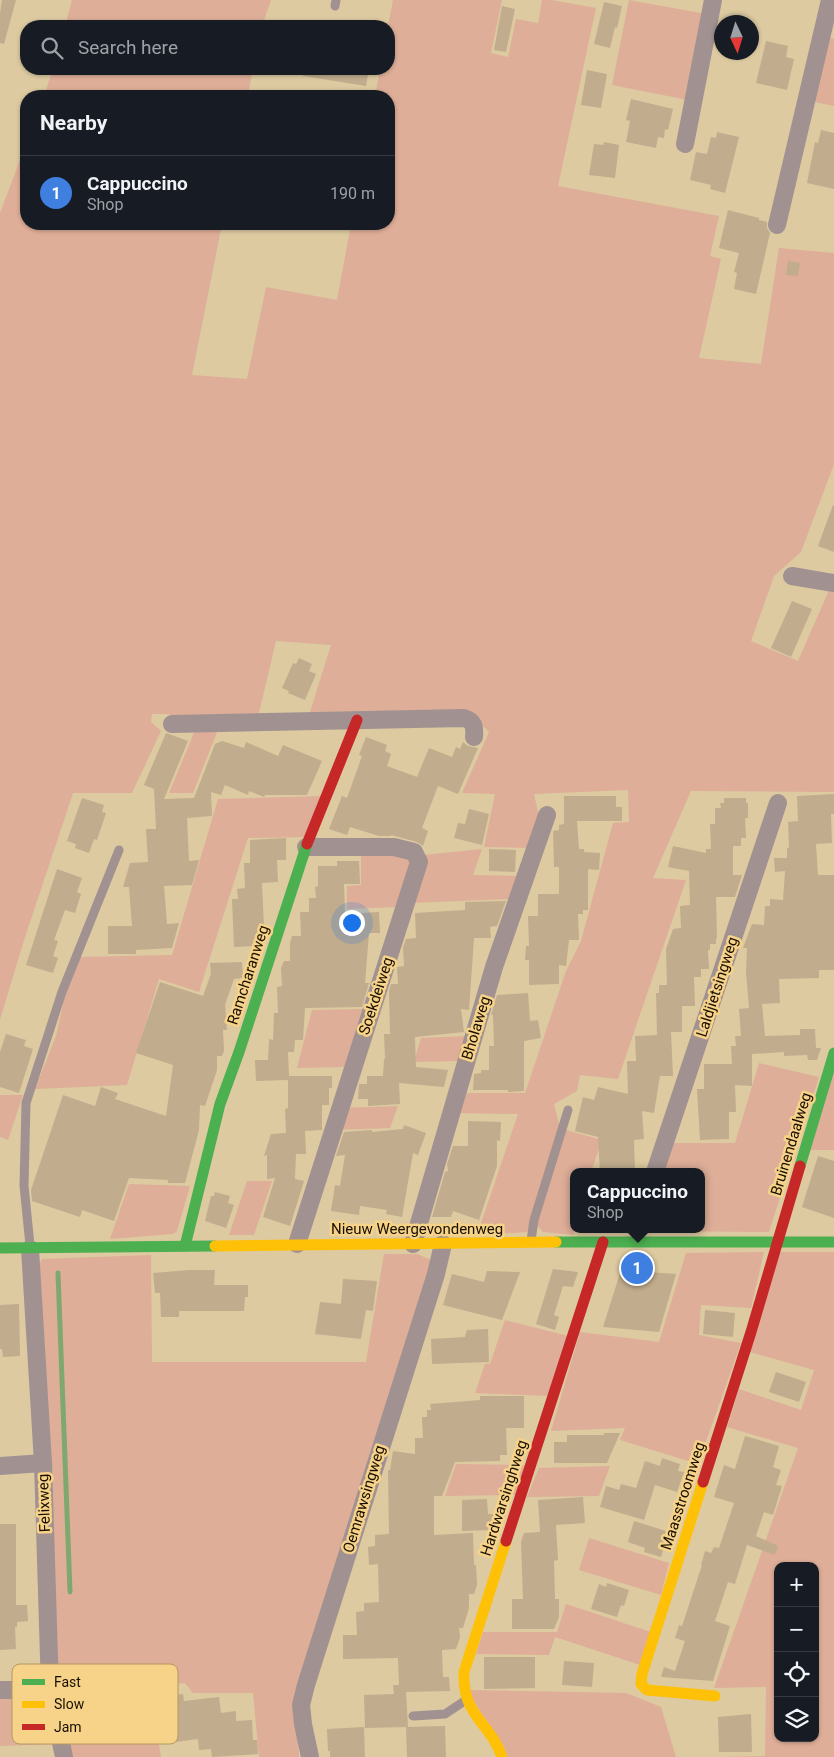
<!DOCTYPE html>
<meta charset="utf-8">
<style>
body{margin:0;font-family:Roboto,sans-serif;background:#20242c;color:#f1f3f6}
.controls{position:absolute;right:15px;bottom:15px;display:grid;overflow:hidden;border-radius:10px;box-shadow:0 1px 4px #0004}
.controls button{width:45px;height:45px;display:grid;place-items:center;padding:0;border:0;border-bottom:1px solid #363941;background:#171b24;color:#f1f3f6;font:25px sans-serif}
.compass{position:absolute;left:714px;top:15px;width:45px;height:45px;border-radius:50%;background:#171b24;box-shadow:0 1px 4px #0004;rotate:176deg}
.you{position:absolute;left:351px;top:922px;width:18px;height:18px;margin:-12px;border:4px solid #fff;border-radius:50%;background:#1a73e8;box-shadow:0 0 0 8px #1a73e833}
.badge{display:grid;place-items:center;width:32px;height:32px;border-radius:50%;background:#1a73e8;color:#fff;font-size:16px;font-weight:700}
.pin{position:absolute;translate:-50% -50%;border:2px solid #fff;box-shadow:0 1px 5px #0006}
.popup{position:absolute;left:570px;top:1168px;width:135px;height:65px;box-sizing:border-box;display:grid;place-content:center;border-radius:10px;background:#171b24;filter:drop-shadow(0 1px 4px #0005);font-size:16px;white-space:nowrap;color:#9ea1a6}
.popup b{font-size:19px;color:#f1f3f6}
.popup::after{content:'';position:absolute;left:50%;top:100%;margin-left:-10px;border:10px solid transparent;border-top-color:#171b24}
.list{margin:0;padding:0;list-style:none}
h2{display:flex;justify-content:space-between;align-items:center;height:65px;margin:0;padding:0 20px;font-size:21px}
h2 small{font-size:16px;font-weight:400;color:#9ea1a6}
.list li{display:grid;grid-template-columns:32px 1fr auto;gap:15px;align-items:center;box-sizing:border-box;height:75px;padding:0 20px;border-top:1px solid #363941}
.list b{display:block;font-size:19px;white-space:nowrap}
.list p{margin:0;font-size:16px;white-space:nowrap;color:#9ea1a6}
.list em{font-size:16px;font-style:normal;color:#9ea1a6}
.icon{flex:none;width:28px;height:28px;fill:none;stroke:currentColor;stroke-width:2;stroke-linecap:round;stroke-linejoin:round}
.map{position:relative;flex:none;width:834px;height:1757px;overflow:hidden}
.search{position:absolute;background:#171b24;box-shadow:0 1px 4px #0004;left:20px;top:20px;width:375px;height:55px;display:flex;align-items:center;gap:12px;box-sizing:border-box;padding:0 18px;border-radius:20px;color:#9ea1a6;font-size:19px}
.panel{position:absolute;background:#171b24;box-shadow:0 1px 4px #0004;left:20px;top:90px;width:375px;height:140px;border-radius:20px}
.map>svg:first-child{display:block}
.green{fill:#deae98;fill-rule:evenodd}
.lines{fill:none;stroke-linecap:round;stroke-linejoin:round}
.stream{stroke:#7fa871;stroke-width:5}
.building{fill:#c1ac8d}
.lane{stroke:#a19291;stroke-width:9}
.street{stroke:#a19291;stroke-width:18}
.fast{stroke:#4caf50;stroke-width:11}
.slow{stroke:#ffc107;stroke-width:11}
.jam{stroke:#c62828;stroke-width:11}
.labels{text-anchor:middle;dominant-baseline:central;stroke-width:5;stroke-linejoin:round;paint-order:stroke}
.street-label{font-size:15px;fill:#190f00;stroke:#f6d388}
.key{fill:#f6d388;stroke:#b4985f;stroke-width:1}
.key-label{font-size:14px;fill:#190f00}
</style>
<div class="map">
<svg width="834" height="1757" viewBox="0 0 834 1757">
<rect width="100%" height="100%" fill="#ddcaa1"/>
<g class="green">
<path d="M72,0H271L262,26H65Z"/>
<path d="M393,0H502L491,53L508,57L516,19L538,23L542,0H552L596,8L558,186L719,216L710,256L721,259L699,358L761,364L779,248L834,253V464L801,552L774,576L751,641L798,661L830,588L834,589V792L691,791L653,878L686,880L618,1079L580,1075L577,1091L554,1104L560,1128L529,1232L477,1235L518,1114L451,1113L459,1093H525L566,971L581,941L613,823L629,822L628,790L534,794L540,821L532,848L484,847L495,794L462,793L489,732L470,713L309,715L331,645L276,641L258,717L170,720L169,714H152L151,722L161,731L132,793H73L24,940L0,1020V213L26,144V224H222L192,375L247,379L266,287L337,300L351,224H389V96H375L380,69H389L388,26Z"/>
<path d="M629,0L706,14L688,100L612,85Z"/>
<path d="M825,37L834,39V106L810,101Z"/>
<path d="M53,69H253L248,96H44Z"/>
<path d="M219,727L193,793H169L196,728Z"/>
<path d="M322,796L305,837L248,838L199,992L159,979L127,1085L35,1089L56,1036L64,1000L78,957L172,955L218,799Z"/>
<path d="M482,849L473,875L519,876L511,899L410,903L423,855Z"/>
<path d="M361,851H388L412,859L399,907L347,909V886L361,885Z"/>
<path d="M364,1009L345,1067L297,1068L312,1010Z"/>
<path d="M466,1036L458,1061L414,1062L421,1038Z"/>
<path d="M759,1063L819,1077L769,1232L645,1231V1229H701V1172H659L669,1143H735Z"/>
<path d="M834,1063V1150H806Z"/>
<path d="M0,1095H23L8,1140L0,1137Z"/>
<path d="M398,1106L390,1128L334,1130L342,1108Z"/>
<path d="M566,1130L602,1140L591,1172H573L574,1235L543,1232L536,1224Z"/>
<path d="M247,1181H272L254,1235H229Z"/>
<path d="M129,1184L190,1186L177,1231L173,1234L110,1239Z"/>
<path d="M764,1252L751,1308L701,1305L699,1335L741,1343L698,1464L620,1440L625,1428L551,1431L580,1332L659,1342L686,1253Z"/>
<path d="M777,1252H834V1757H720L765,1756L766,1687L714,1688L798,1448L727,1427L739,1389L801,1410L814,1370L750,1352ZM778,1566H815V1738H778Z"/>
<path d="M384,1254H417L431,1260L433,1267L297,1695L299,1757H259L253,1693H193L185,1683L149,1687L161,1757H71L57,1697L39,1265L42,1259L151,1255L152,1362H366Z"/>
<path d="M505,1320L568,1336L548,1396L475,1393L485,1364H490Z"/>
<path d="M456,1464L525,1465L516,1495L445,1496Z"/>
<path d="M610,1466L599,1496L527,1497L539,1468Z"/>
<path d="M589,1538L669,1563L661,1595L579,1570Z"/>
<path d="M566,1604L651,1632L640,1665L555,1637L549,1655L476,1654L483,1632H557Z"/>
<path d="M468,1690L626,1693L661,1707L676,1757H506Z"/>
<path d="M0,1695L42,1696L45,1700L54,1744L0,1746Z"/>
</g>
<g class="lines">
<path class="stream" d="M58,1273L70,1592"/>
</g>
<g class="building">
<path d="M2,0H16L4,44L0,43V13Z"/>
<path d="M604,2L622,6L617,28L615,27L610,48L594,44Z"/>
<path d="M502,6L515,9L506,52L494,50Z"/>
<path d="M766,41L788,46L786,57L794,59L787,90L756,83Z"/>
<path d="M304,69H369L366,86L303,76Z"/>
<path d="M587,70L607,74L601,108L581,105Z"/>
<path d="M631,99L673,109L668,130L665,129L664,138L658,137L656,148L626,142L630,121L626,120Z"/>
<path d="M821,130L834,133V189L807,183L815,142L818,143Z"/>
<path d="M717,132L739,137L725,193L710,189L711,185L690,180L696,152L707,154L711,137L716,138Z"/>
<path d="M604,142L619,145L615,178L589,175L594,144L603,145Z"/>
<path d="M728,210L759,218V220L767,222V228L770,233L756,294L734,289L737,273L734,272L739,253L719,248Z"/>
<path d="M788,261L800,263L798,276L786,275Z"/>
<path d="M833,505L834,506V552L818,546Z"/>
<path d="M792,601L812,609L791,657L771,648Z"/>
<path d="M299,658L312,664L309,671L316,674L305,700L288,693L289,691L282,688L293,663L296,664Z"/>
<path d="M166,733L188,741L164,799L194,798L215,744L222,741L244,748L246,742L278,756L283,745L322,761L307,795H265L264,797L249,791L248,795L225,785L221,795L211,792L212,816L187,818L189,861L199,860L192,885L164,886L167,924L179,923L172,948L136,950V954H108V926H132L129,887H123L130,863L148,862L146,829H156L154,789L144,785Z"/>
<path d="M366,737L387,745L385,751L391,754L387,766L417,777L429,748L452,757L456,747L460,749L463,742L468,746L478,748L458,794L438,786L422,828L428,831L423,846L417,842L391,835V836H379L350,827L347,835L329,829L342,796L347,798L362,756L359,755Z"/>
<path d="M834,794V814H831L832,843L816,844L818,875H834V970H819V978L779,979L780,1003L762,1004L765,1036L800,1035V1029H815L816,1048H821L817,1060H808L807,1055L784,1056V1052L752,1054V1086L735,1085L736,1112H729V1139L700,1140L697,1089H704V1064H732L731,1046H736L735,1036H741L739,1009L749,1008L746,972L747,948H743L752,924L764,925L765,906H770V899L783,900L785,871L775,872L774,858H787V848H789L788,822L798,821L797,796Z"/>
<path d="M564,796H616V807H622V821H577L579,849H584V852L600,853L599,870L588,869V910H583V914H578L579,940H569L566,966L559,965V984L529,985V960H525L526,946H529L528,916H538V894H559V867H554L553,831L559,830V825L564,824Z"/>
<path d="M82,798L104,805L102,812L106,813L97,840L94,839L89,853L75,848L76,844L67,841Z"/>
<path d="M724,798H746V803H748V818H745L746,838H741V846H733V875H742L735,897H716L717,938H716V944H710V950H708L709,969H701V977H694L695,1006H682V1032H671L673,1076H660L654,1113L642,1111L644,1139L634,1140L635,1172H600L598,1137L575,1131L583,1097L594,1100L598,1087L628,1094L627,1061H636L635,1036L657,1035L656,993H659V985H667L666,949L673,929L681,928L680,906L690,905L689,871L668,867L673,846L706,853V849H711L710,824H715V808H721L720,803H724Z"/>
<path d="M469,809L489,814L482,845L454,838L458,823L465,824Z"/>
<path d="M286,838V860H277L278,882L262,883L264,928L259,946L234,947L232,899H238L237,889L245,888L244,863H250V840Z"/>
<path d="M489,849L516,850L515,872L489,871Z"/>
<path d="M337,861H359L360,884H344L345,914L379,912L380,933H369L365,983H369L362,1007L305,1008L303,1040H295L294,1052H288L289,1076H332V1088H329V1105H322V1130L305,1131L306,1154H296L295,1179L304,1181L290,1226L263,1217L275,1178L267,1179V1155L264,1156L271,1134L286,1133L285,1109L288,1108V1080L256,1081L255,1060H268L269,1039L273,1040L274,1013H278L277,987L282,986L281,968L284,961H290V943L292,936H301L300,912H309V898H316L315,887L318,886V866H337Z"/>
<path d="M57,869L82,878L77,892L81,894L75,913L65,910L54,940L58,941L53,956L58,958L53,973L26,965Z"/>
<path d="M506,901L497,926L490,927L491,938H474L469,1010L461,1009L464,1032L415,1037L416,1067L448,1070L444,1087L399,1083L400,1104L368,1106V1099H358L359,1084H367V1076H383L384,1059H385L384,1034H390L389,991L391,984H398L397,967L404,966L403,947L406,939L416,938L415,913L465,910V902Z"/>
<path d="M242,962L243,978L234,979L225,1005L227,1030H223L224,1051L222,1056H217V1070L205,1106L200,1105L199,1130L185,1183H168V1180L129,1178L114,1221L82,1210L80,1217L32,1201L31,1190L63,1095L95,1106L101,1087L118,1093L115,1099L166,1116L173,1065L136,1053L160,982L203,996L211,974L210,963Z"/>
<path d="M528,993L530,1021L538,1020L541,1038L524,1041V1091L508,1092V1090H473L474,1074L481,1073V1070H489V1046H494L493,1015H491L497,995Z"/>
<path d="M6,1034L26,1040L24,1046L33,1049L19,1093L0,1087V1052Z"/>
<path d="M468,1121L501,1122L500,1141L497,1140V1166L479,1220L453,1211L451,1217H432L445,1172L448,1171L447,1164L453,1146H468Z"/>
<path d="M404,1125L426,1133L418,1155L413,1153L402,1217L386,1214L387,1210L360,1206L359,1215L331,1211L335,1185L340,1186L345,1155L336,1156L344,1132L372,1130V1132L403,1129Z"/>
<path d="M818,1156L834,1161V1218L802,1207Z"/>
<path d="M215,1192L230,1196L228,1203L234,1205L226,1228L205,1221L211,1196H214Z"/>
<path d="M553,1269L578,1272L573,1287L563,1286L554,1315L559,1317L555,1330L536,1324Z"/>
<path d="M189,1270H215L214,1285H248V1297H245L244,1311H179V1317H161L160,1293H155L153,1273Z"/>
<path d="M621,1270L676,1274L659,1332L603,1327Z"/>
<path d="M487,1271L520,1272L502,1320L443,1305L452,1274L484,1282Z"/>
<path d="M343,1279L377,1281L373,1311L366,1310L361,1339L315,1334L320,1302L341,1304Z"/>
<path d="M19,1304L20,1356L3,1357L2,1349H0V1305Z"/>
<path d="M705,1310L735,1313L733,1337L703,1334Z"/>
<path d="M488,1329L489,1362L432,1364L431,1339L465,1337L467,1330Z"/>
<path d="M776,1372L806,1382L799,1402L769,1392Z"/>
<path d="M480,1396H524V1428H506L507,1455H500V1461L455,1462L442,1496H434V1535L473,1533L474,1565H476L477,1585L474,1594H469V1608L463,1628H459L460,1638L456,1649L442,1650L443,1677H449L450,1691L406,1692L408,1727L365,1728L364,1695L394,1694L393,1685H399L398,1658L343,1659V1635H357L356,1612L364,1611V1603L379,1602L378,1564L369,1565L368,1547L375,1546V1535L389,1534L388,1470H390L393,1451L415,1454V1438H423L422,1417H427V1410H431L430,1404L480,1400Z"/>
<path d="M604,1433H620L607,1463H554V1442H567V1435H604Z"/>
<path d="M745,1436L779,1446L773,1467L781,1470L776,1485L782,1486L773,1515L764,1512L756,1536L778,1546L775,1555L747,1545L735,1584L728,1582L715,1621L730,1626L713,1681L661,1677L664,1667L675,1671L685,1641L675,1638L679,1625L682,1626L702,1565H701L705,1551L711,1553L714,1547L719,1548L734,1503L714,1497L724,1465L735,1469Z"/>
<path d="M662,1458L680,1464L678,1471L684,1472L677,1492L655,1485L644,1520L600,1507L606,1486L619,1490L621,1484L636,1488L645,1461L660,1466Z"/>
<path d="M583,1497L585,1523L556,1525L558,1560L554,1561L555,1599H559V1617L554,1629H512V1599H523L521,1542L524,1533L540,1532L538,1500Z"/>
<path d="M487,1499L488,1514H498V1521L495,1530L462,1531V1500Z"/>
<path d="M634,1521L669,1532L661,1557L644,1552L645,1548L628,1542Z"/>
<path d="M0,1524H16V1605H27L28,1621L17,1622V1627H15L16,1649L0,1650Z"/>
<path d="M607,1583L629,1590L624,1606L621,1605L617,1617L591,1609L599,1584L606,1587Z"/>
<path d="M484,1657H535V1688L484,1689Z"/>
<path d="M564,1661L594,1663L592,1687L562,1685Z"/>
<path d="M183,1694L184,1701L219,1697L221,1713L236,1711V1721L252,1720L253,1740H257L258,1754L212,1757L211,1749L199,1750L198,1739L168,1743L162,1696Z"/>
<path d="M751,1714L752,1752H719L718,1717Z"/>
<path d="M445,1726L446,1757H407L406,1727Z"/>
<path d="M364,1727L365,1757H330V1751H328L327,1729Z"/>
</g>
<g class="lines">
<g class="lane">
<path d="M335,6L336,0"/>
<path d="M531,1241L534,1220L568,1110"/>
<path d="M30,1245L24,1186L26,1103L62,992L119,850"/>
<path d="M413,1716L445,1714L466,1700"/>
</g>
<g class="street">
<path d="M685,144L713,0"/>
<path d="M777,225L830,0"/>
<path d="M792,576L834,583"/>
<path d="M172,724L464,718C474,721 475,727 474,737"/>
<path d="M655,1172L778,803"/>
<path d="M297,1244L419,862L414,852L394,847H306"/>
<path d="M413,1244L494,967L547,815"/>
<path d="M30,1249L43,1463L50,1690L64,1757"/>
<path d="M0,1466L43,1463"/>
<path d="M0,1690H50"/>
<path d="M310,1757L303,1724L301,1705L306,1685L436,1274L443,1244"/>
</g>
<g class="fast">
<path d="M800,1166L834,1053"/>
<path d="M556,1242H834"/>
<path d="M185,1246L220,1104L239,1052L307,844"/>
<path d="M0,1248L215,1246"/>
</g>
<g class="slow">
<path d="M215,1246L556,1242"/>
<path d="M703,1482L642,1674L641,1684L647,1690L715,1696"/>
<path d="M502,1757C490,1722 462,1716 464,1672L506,1541"/>
</g>
<g class="jam">
<path d="M307,844L357,720"/>
<path d="M703,1482L751,1332L800,1166"/>
<path d="M506,1541L603,1242"/>
</g>
</g>
<g class="labels">
<g class="street-label">
<text transform="translate(248 975) rotate(-72)">Ramcharanweg</text>
<text transform="translate(717 987) rotate(-72)">Laldjietsingweg</text>
<text transform="translate(376 996) rotate(-72)">Soekdeiweg</text>
<text transform="translate(476 1028) rotate(-73)">Bholaweg</text>
<text transform="translate(791 1144) rotate(-73)">Bruinendaalweg</text>
<text x="417" y="1229">Nieuw Weergevondenweg</text>
<text transform="translate(683 1496) rotate(-72)">Maasstroomweg</text>
<text transform="translate(504 1498) rotate(-72)">Hardwarsinghweg</text>
<text transform="translate(364 1499) rotate(-73)">Oemrawsingweg</text>
<text transform="translate(44 1503) rotate(-92)">Felixweg</text>
</g>
</g>
<rect x="12" y="1664" width="166" height="80" rx="8" class="key"/>
<rect x="22" y="1679" width="23" height="6" fill="#4caf50"/>
<rect x="22" y="1701" width="23" height="7" fill="#ffc107"/>
<rect x="22" y="1724" width="23" height="6" fill="#c62828"/>
<g class="key-label">
<text x="54" y="1687">Fast</text>
<text x="54" y="1709">Slow</text>
<text x="54" y="1732">Jam</text>
</g>
</svg>
<div class="controls">
<button>+</button>
<button>−</button>
<button><svg class="icon" aria-label="locate" viewBox="0 0 24 24"><circle cx="12" cy="12" r="6"/><path d="M12 2v4M12 18v4M2 12h4M18 12h4"/></svg></button>
<button><svg class="icon" aria-label="layers" viewBox="0 0 24 24"><path d="M12 4l9 5-9 5-9-5zM3 14l9 5 9-5"/></svg></button>
</div>
<svg class="compass" viewBox="-18 -18 36 36"><path d="M0-13l5 13h-10z" fill="#e53935"/><path d="M0 13l5-13h-10z" fill="#9ea1a6"/></svg>
<div class="you"></div>
<div class="pin badge" style="left:637px;top:1268px;background:#3f7fe0">1</div>
<div class="popup"><b>Cappuccino</b>Shop</div>
<div class="search"><svg class="icon" aria-label="search" viewBox="0 0 24 24"><circle cx="10" cy="10" r="6"/><path d="M15 15l6 6"/></svg>Search here</div>
<section class="panel">
<h2>Nearby<small></small></h2>
<ul class="list">
<li><span class="badge" style="background:#3f7fe0">1</span><div><b>Cappuccino</b><p>Shop</p></div><em>190 m</em></li>
</ul>
</section>
</div>
